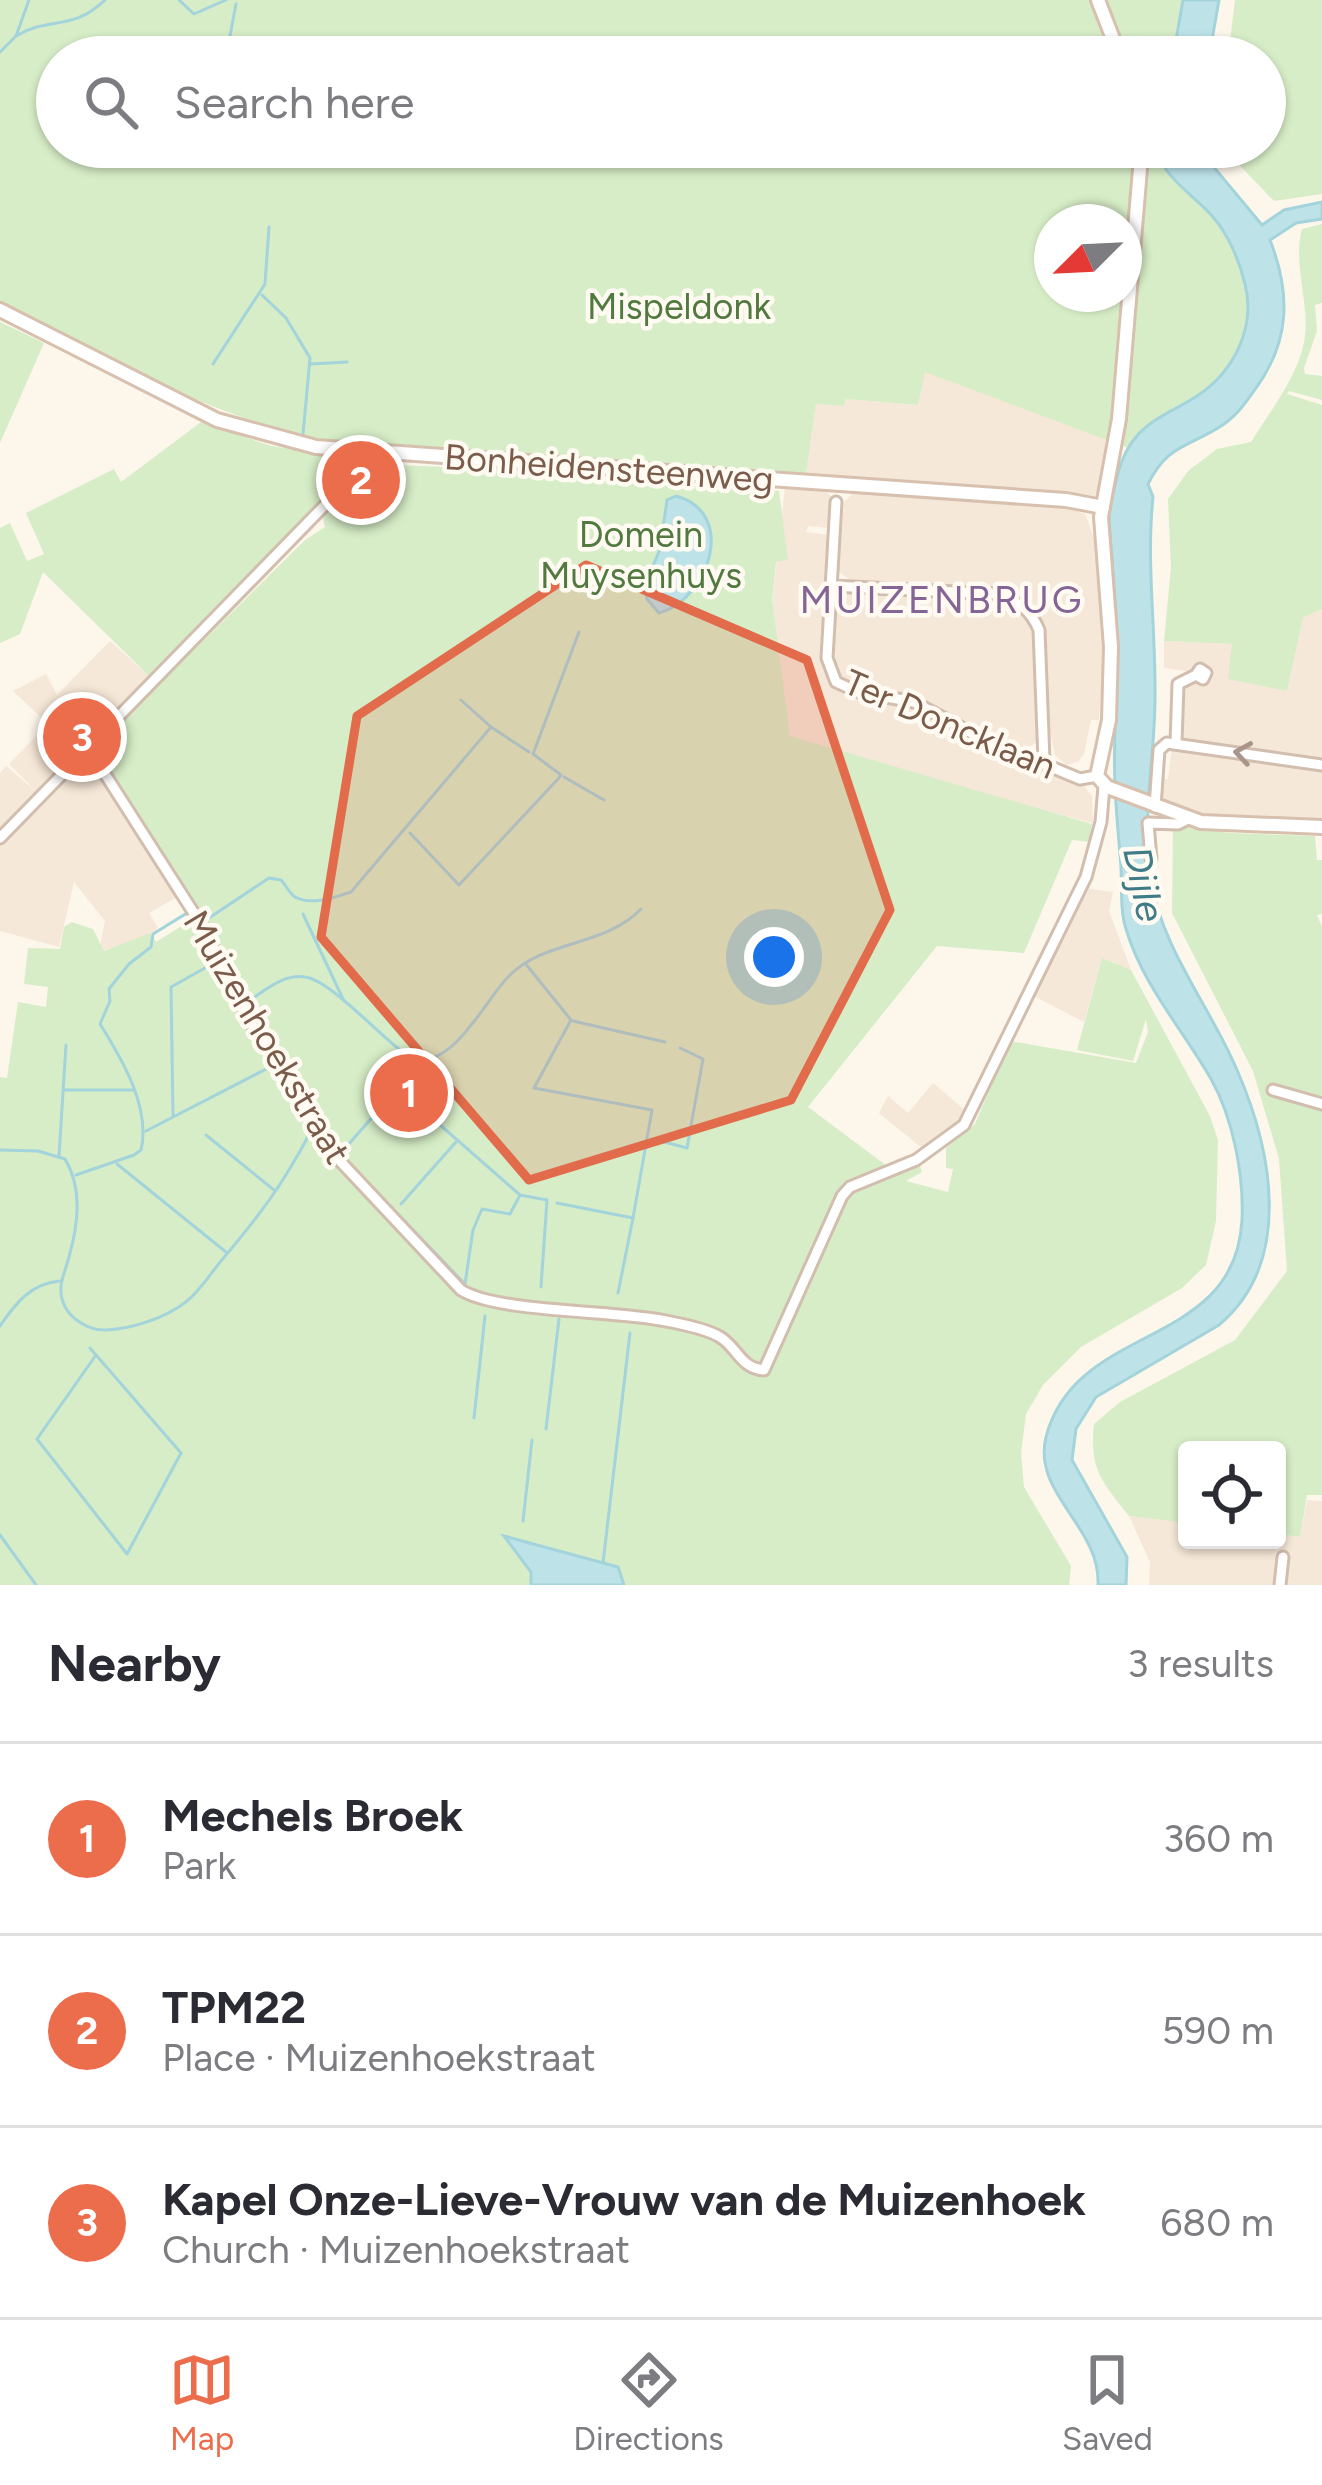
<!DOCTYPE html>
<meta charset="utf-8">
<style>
body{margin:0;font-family:Figtree,sans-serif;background:#f7f7f7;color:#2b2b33}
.controls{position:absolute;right:36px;bottom:36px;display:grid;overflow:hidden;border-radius:12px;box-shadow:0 3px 9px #0004}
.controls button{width:108px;height:108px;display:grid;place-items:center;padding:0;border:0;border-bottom:3px solid #e1e1e2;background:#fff;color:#2b2b33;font:60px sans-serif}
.compass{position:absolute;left:1034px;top:204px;width:108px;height:108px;border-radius:50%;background:#fff;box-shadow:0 3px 9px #0004;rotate:246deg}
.you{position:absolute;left:774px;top:957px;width:42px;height:42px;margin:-30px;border:9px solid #fff;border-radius:50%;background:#1a73e8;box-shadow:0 0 0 18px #1a73e833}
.badge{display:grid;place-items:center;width:78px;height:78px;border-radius:50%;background:#ec6d4b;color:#fff;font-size:39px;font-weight:700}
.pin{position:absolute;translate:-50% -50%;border:6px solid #fff;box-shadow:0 3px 12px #0006}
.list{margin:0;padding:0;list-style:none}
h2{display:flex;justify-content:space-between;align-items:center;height:156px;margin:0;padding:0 48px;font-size:51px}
h2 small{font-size:39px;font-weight:400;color:#7c7c81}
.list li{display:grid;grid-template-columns:78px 1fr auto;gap:36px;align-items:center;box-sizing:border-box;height:192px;padding:0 48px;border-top:3px solid #e1e1e2}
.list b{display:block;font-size:45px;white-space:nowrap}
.list p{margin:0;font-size:39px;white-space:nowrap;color:#7c7c81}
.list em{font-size:39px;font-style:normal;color:#7c7c81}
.icon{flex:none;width:66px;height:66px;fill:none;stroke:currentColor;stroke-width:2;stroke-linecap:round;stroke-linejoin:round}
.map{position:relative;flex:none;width:1322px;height:1585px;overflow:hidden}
.search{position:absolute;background:#fff;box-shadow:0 3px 9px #0004;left:36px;right:36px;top:36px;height:132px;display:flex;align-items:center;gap:30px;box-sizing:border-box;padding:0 42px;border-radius:66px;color:#7c7c81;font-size:45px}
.sheet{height:732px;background:#fff}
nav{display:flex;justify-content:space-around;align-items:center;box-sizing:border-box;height:168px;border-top:3px solid #e1e1e2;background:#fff;font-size:33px;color:#7c7c81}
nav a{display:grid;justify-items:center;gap:6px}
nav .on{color:#ec6d4b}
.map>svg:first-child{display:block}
.residential{fill:#f6e8d8}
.green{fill:#d7edc7;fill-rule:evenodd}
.water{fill:#bde3e9;stroke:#a3d3db;stroke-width:3}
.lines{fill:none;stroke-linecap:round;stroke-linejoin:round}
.stream{stroke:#a3d3db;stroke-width:3}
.street-casing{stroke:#d2beae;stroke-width:15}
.secondary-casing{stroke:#d7c0ae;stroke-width:18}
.street{stroke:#fff;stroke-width:9}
.secondary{stroke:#fff;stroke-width:12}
.oneway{stroke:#a9958a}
.marked{fill:#e16b4b;fill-opacity:0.2;stroke:#e16b4b;stroke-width:9;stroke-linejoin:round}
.labels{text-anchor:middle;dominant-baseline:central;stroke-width:9;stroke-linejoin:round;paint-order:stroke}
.park-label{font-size:36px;fill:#527a40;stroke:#fffaf2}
.street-label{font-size:36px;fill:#7b5c4b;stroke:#fffaf2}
.neighbourhood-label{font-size:39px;letter-spacing:3px;fill:#856496;stroke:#fffaf2}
.water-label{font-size:39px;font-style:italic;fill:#407c87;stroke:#fffaf2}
</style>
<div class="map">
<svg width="1322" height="1585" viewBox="0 0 1322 1585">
<rect width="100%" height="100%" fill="#fdf6eb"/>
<g class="residential">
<path d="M924,371L1112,440L1099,496L1072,495V509L1085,514L1094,538L1104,647L1099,720H1091L1084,754L1078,762L1066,765L1055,755L1050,732L1037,733V741L1028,749L984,734L958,718L951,728L979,745L1085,787L1092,796L1093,823L794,744L779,731L768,638L785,487L827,492L831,497L829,528L808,526L806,532L829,535L821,663L831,685L853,700L907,707L949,728L957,718L919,698L852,684L837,672L833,655L838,597L850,591V580L839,572L844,502L853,493L851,480L806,474L816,403L844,406L846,399L918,405Z"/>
<path d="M1322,609V821L1213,818L1165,802L1160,794L1161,779H1168L1172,747L1184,748L1181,739V687L1192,672L1164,668V641L1232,644Z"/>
<path d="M110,641L150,677L93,735L82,727L74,737L81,747L67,762L74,769L88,757L177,897L149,913L158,928L151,935L103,951L100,945L105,921L74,882L59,947L0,931V773L6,766L38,793L9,764L48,724L13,691L46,674L57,695Z"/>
<path d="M1085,888L1113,892L1109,911L1131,970L1102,958L1084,1022L1032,995Z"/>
<path d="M933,1083L966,1111L960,1123L923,1149L879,1113L888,1096L908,1113Z"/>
<path d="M1307,1500L1322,1501V1585H1149L1150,1562L1129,1516L1187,1523V1540H1277V1534L1300,1537Z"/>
</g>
<g class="green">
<path d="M0,0H1182L1173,57H57V147H1155C1166,181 1193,192 1214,218C1252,263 1260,327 1222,373C1195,405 1153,414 1128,448L925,372L918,405L846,399L844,406L816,404L806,474L352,444C223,427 115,360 0,302ZM1052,222H1124V294H1052Z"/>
<path d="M1235,0H1322V194L1274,201L1222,147H1265V57H1228Z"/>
<path d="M1322,224V303L1315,305L1317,331L1304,368L1305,374L1322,376V400L1289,391L1287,394L1322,405V609L1303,617L1287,691L1228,679L1232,644L1164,641L1171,567L1168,499L1188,471L1217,449L1251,442C1269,413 1298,376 1304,342C1311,304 1292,265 1302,229Z"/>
<path d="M0,322L44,343L0,443Z"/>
<path d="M201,422L271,446L361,458L150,677L43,572L20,634L0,643V528L10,523L27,561L44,554L26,513L114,469L121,482Z"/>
<path d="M371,464L522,470L527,476L779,491L788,560L776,562L772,600L790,736L1092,824L1089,842L1072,840L1024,953L937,946L808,1107L895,1172L919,1163L922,1172L906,1181L948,1192L953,1169L946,1168V1148L975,1124L1010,1041L1136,1063L1148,1032L1146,1019L1133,1061L1077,1050L1102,958L1131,970L1210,1116L1218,1140L1216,1221L1206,1265L1182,1288L1081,1347L1043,1385L1026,1414L1021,1453L1024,1487L1071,1566L1069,1585H0V1077L7,1078L18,1002L46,1007L48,987L24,984L28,948L60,949L64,927L72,922L93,929L104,951L150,933L156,942L199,915L95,748L305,540L325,527L322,513Z"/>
<path d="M1173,822L1229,833L1315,836L1317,860H1322V914L1317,915L1322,927V1495H1307L1300,1537L1277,1534V1450H1187V1523L1129,1516C1102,1482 1089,1469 1094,1424L1120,1402L1235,1340L1287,1271L1279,1159L1253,1071L1172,913Z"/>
</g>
<g class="water">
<path d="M1183,0H1219L1209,57H1173Z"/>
<path d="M1155,147H1197L1262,225L1284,210L1322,202V219L1296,223L1270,240C1291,294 1290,341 1256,388C1245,404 1235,418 1218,428C1185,448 1167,446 1148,484L1153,497C1146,563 1156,631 1155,698C1155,758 1141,817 1151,879C1161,948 1210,1006 1237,1070C1272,1150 1294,1262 1219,1325L1096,1397L1076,1429L1072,1460L1127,1557L1126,1585H1098C1101,1527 1032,1494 1046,1437C1076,1321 1235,1351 1242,1220C1244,1175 1233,1118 1211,1079C1183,1030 1142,984 1126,929C1120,910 1122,887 1121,867C1119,840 1116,812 1115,785C1113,740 1117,694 1117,649C1117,604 1111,558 1109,515C1114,489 1118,458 1136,437C1153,417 1176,410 1197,396C1234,372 1256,327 1245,284C1240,262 1228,234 1213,217C1191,192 1166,181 1155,147Z"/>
<path d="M676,496C738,513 709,599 659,613L647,599L645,585L660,549L667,500Z"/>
<path d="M504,1536L618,1567L624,1585H531V1572Z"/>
</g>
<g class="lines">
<g class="stream">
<path d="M179,0L194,14L226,0"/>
<path d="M16,36C49,16 72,32 105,0"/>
<path d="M0,52L16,36L29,0"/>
<path d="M226,57L236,4"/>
<path d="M207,166L210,147"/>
<path d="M262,295L286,318L310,358L303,434"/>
<path d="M213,364L265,284L269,227"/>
<path d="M310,364L347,362"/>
<path d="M491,727L529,752"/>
<path d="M564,777L604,800"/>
<path d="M410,833L459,885L558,779L561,775L533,754L579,632"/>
<path d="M303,914L343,999"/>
<path d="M209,918L269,878L281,880C286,885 289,893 295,897C311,906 336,897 351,892L491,727L461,700"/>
<path d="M205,941L211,956"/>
<path d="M525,963L571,1020L534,1088L652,1110L633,1218"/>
<path d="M253,998C268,988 285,974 305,977C331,980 382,1039 409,1057C451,1075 485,999 510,975C545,940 606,946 641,909"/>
<path d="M573,1021L665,1042"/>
<path d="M248,1027L266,1054"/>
<path d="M418,1062L398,1088L520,1195L547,1200L541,1287"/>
<path d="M398,1088L340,1154L465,1284L473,1230L482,1209L510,1214L520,1195"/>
<path d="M65,1090H133"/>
<path d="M173,1115L171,987L214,963L240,1014"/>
<path d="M146,1131L274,1065"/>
<path d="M206,1135L274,1190"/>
<path d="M657,1140L687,1148L703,1059L680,1048"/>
<path d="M0,1150L38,1151L65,1159C83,1189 78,1225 69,1257C65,1272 57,1287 63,1302C69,1319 89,1331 107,1330C129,1329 158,1320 177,1308C195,1298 208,1277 221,1261C259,1216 282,1186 310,1133L309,1125"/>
<path d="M59,1156L66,1045"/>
<path d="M117,1164L226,1252"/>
<path d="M76,1175L134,1155L141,1150C151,1108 122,1059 100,1024L110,1001L109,989L129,964L151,947L153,934L187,913L201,932"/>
<path d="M557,1203L633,1218L618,1293"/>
<path d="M401,1204L456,1142"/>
<path d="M0,1326C15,1304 31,1283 60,1281"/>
<path d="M90,1348L181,1453L127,1554L37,1439L96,1355"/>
<path d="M474,1418L485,1316"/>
<path d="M546,1429L559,1319"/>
<path d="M523,1521L532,1440"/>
<path d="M0,1535L36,1585"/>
<path d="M603,1563L630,1333"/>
</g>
<g class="street-casing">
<g id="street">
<path d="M836,502L827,658L836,682L858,692L914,702L979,737L1080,779L1097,776"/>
<path d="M832,586L997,594C1018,602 1030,608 1039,630L1044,761"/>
<path d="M1176,743L1178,684L1196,675L1203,679L1206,673L1200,669L1196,675"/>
<path d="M89,749L204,929L247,1018L285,1074L325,1145L461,1290C497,1313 616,1310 666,1321C682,1324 707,1329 720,1337C738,1348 740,1368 764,1370L842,1196L850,1187L916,1160L964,1125L1086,877L1101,822L1104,786"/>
<path d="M1155,807L1159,750L1167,743L1322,765"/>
<path d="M0,838L364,465L370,452"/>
<path d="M1151,859L1148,823L1178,824L1188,819"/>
<path d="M1273,1090L1322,1104"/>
<path d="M1280,1585L1283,1557"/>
</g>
</g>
<g class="secondary-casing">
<g id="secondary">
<path d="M1098,0L1120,57"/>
<path d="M1138,147L1140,169L1119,419L1101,517L1111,647L1109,720L1097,776L1107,787L1201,822L1322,827"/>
<path d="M0,310L217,420L316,447L1066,500L1103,507"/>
</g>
</g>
<use href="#street" class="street"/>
<use href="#secondary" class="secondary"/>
</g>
<defs><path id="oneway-chevron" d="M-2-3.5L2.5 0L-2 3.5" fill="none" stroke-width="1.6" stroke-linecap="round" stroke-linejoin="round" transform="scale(3)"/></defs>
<use class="oneway" href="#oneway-chevron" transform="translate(1243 753) rotate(-171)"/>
<path class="marked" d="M586,565L807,660L890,910L791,1100L529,1180L321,937L357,716Z"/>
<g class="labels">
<g class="park-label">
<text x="679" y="306">Mispeldonk</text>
<text x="641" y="534">Domein<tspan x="641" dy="41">Muysenhuys</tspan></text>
</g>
<g class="street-label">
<text transform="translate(609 468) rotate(4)">Bonheidensteenweg</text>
<text transform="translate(950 724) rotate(23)">Ter Doncklaan</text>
<text transform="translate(267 1037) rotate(59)">Muizenhoekstraat</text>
</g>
<g class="neighbourhood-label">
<text x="942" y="599">MUIZENBRUG</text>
</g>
<g class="water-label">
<text transform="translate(1144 884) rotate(78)">Dijle</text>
</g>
</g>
</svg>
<div class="controls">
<button><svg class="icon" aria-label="locate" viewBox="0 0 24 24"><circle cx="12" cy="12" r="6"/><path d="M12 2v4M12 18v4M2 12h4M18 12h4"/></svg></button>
</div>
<svg class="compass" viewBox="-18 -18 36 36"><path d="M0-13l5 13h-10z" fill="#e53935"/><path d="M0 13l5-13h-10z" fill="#7c7c81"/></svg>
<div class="you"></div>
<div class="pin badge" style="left:409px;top:1093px">1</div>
<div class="pin badge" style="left:361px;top:480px">2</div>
<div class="pin badge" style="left:82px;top:737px">3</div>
<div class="search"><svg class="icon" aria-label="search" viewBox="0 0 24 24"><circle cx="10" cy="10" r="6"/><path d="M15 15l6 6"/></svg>Search here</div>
</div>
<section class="sheet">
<h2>Nearby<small>3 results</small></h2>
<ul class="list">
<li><span class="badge">1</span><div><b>Mechels Broek</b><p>Park</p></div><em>360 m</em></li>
<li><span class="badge">2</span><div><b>TPM22</b><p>Place · Muizenhoekstraat</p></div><em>590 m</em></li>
<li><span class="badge">3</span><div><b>Kapel Onze-Lieve-Vrouw van de Muizenhoek</b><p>Church · Muizenhoekstraat</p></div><em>680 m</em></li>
</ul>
</section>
<nav>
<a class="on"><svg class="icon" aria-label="map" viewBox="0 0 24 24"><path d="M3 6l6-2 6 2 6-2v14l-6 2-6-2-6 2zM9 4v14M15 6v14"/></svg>Map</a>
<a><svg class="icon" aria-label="directions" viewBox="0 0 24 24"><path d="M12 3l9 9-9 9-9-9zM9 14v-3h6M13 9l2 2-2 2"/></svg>Directions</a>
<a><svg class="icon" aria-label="saved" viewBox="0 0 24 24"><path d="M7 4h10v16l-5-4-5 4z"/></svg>Saved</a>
</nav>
